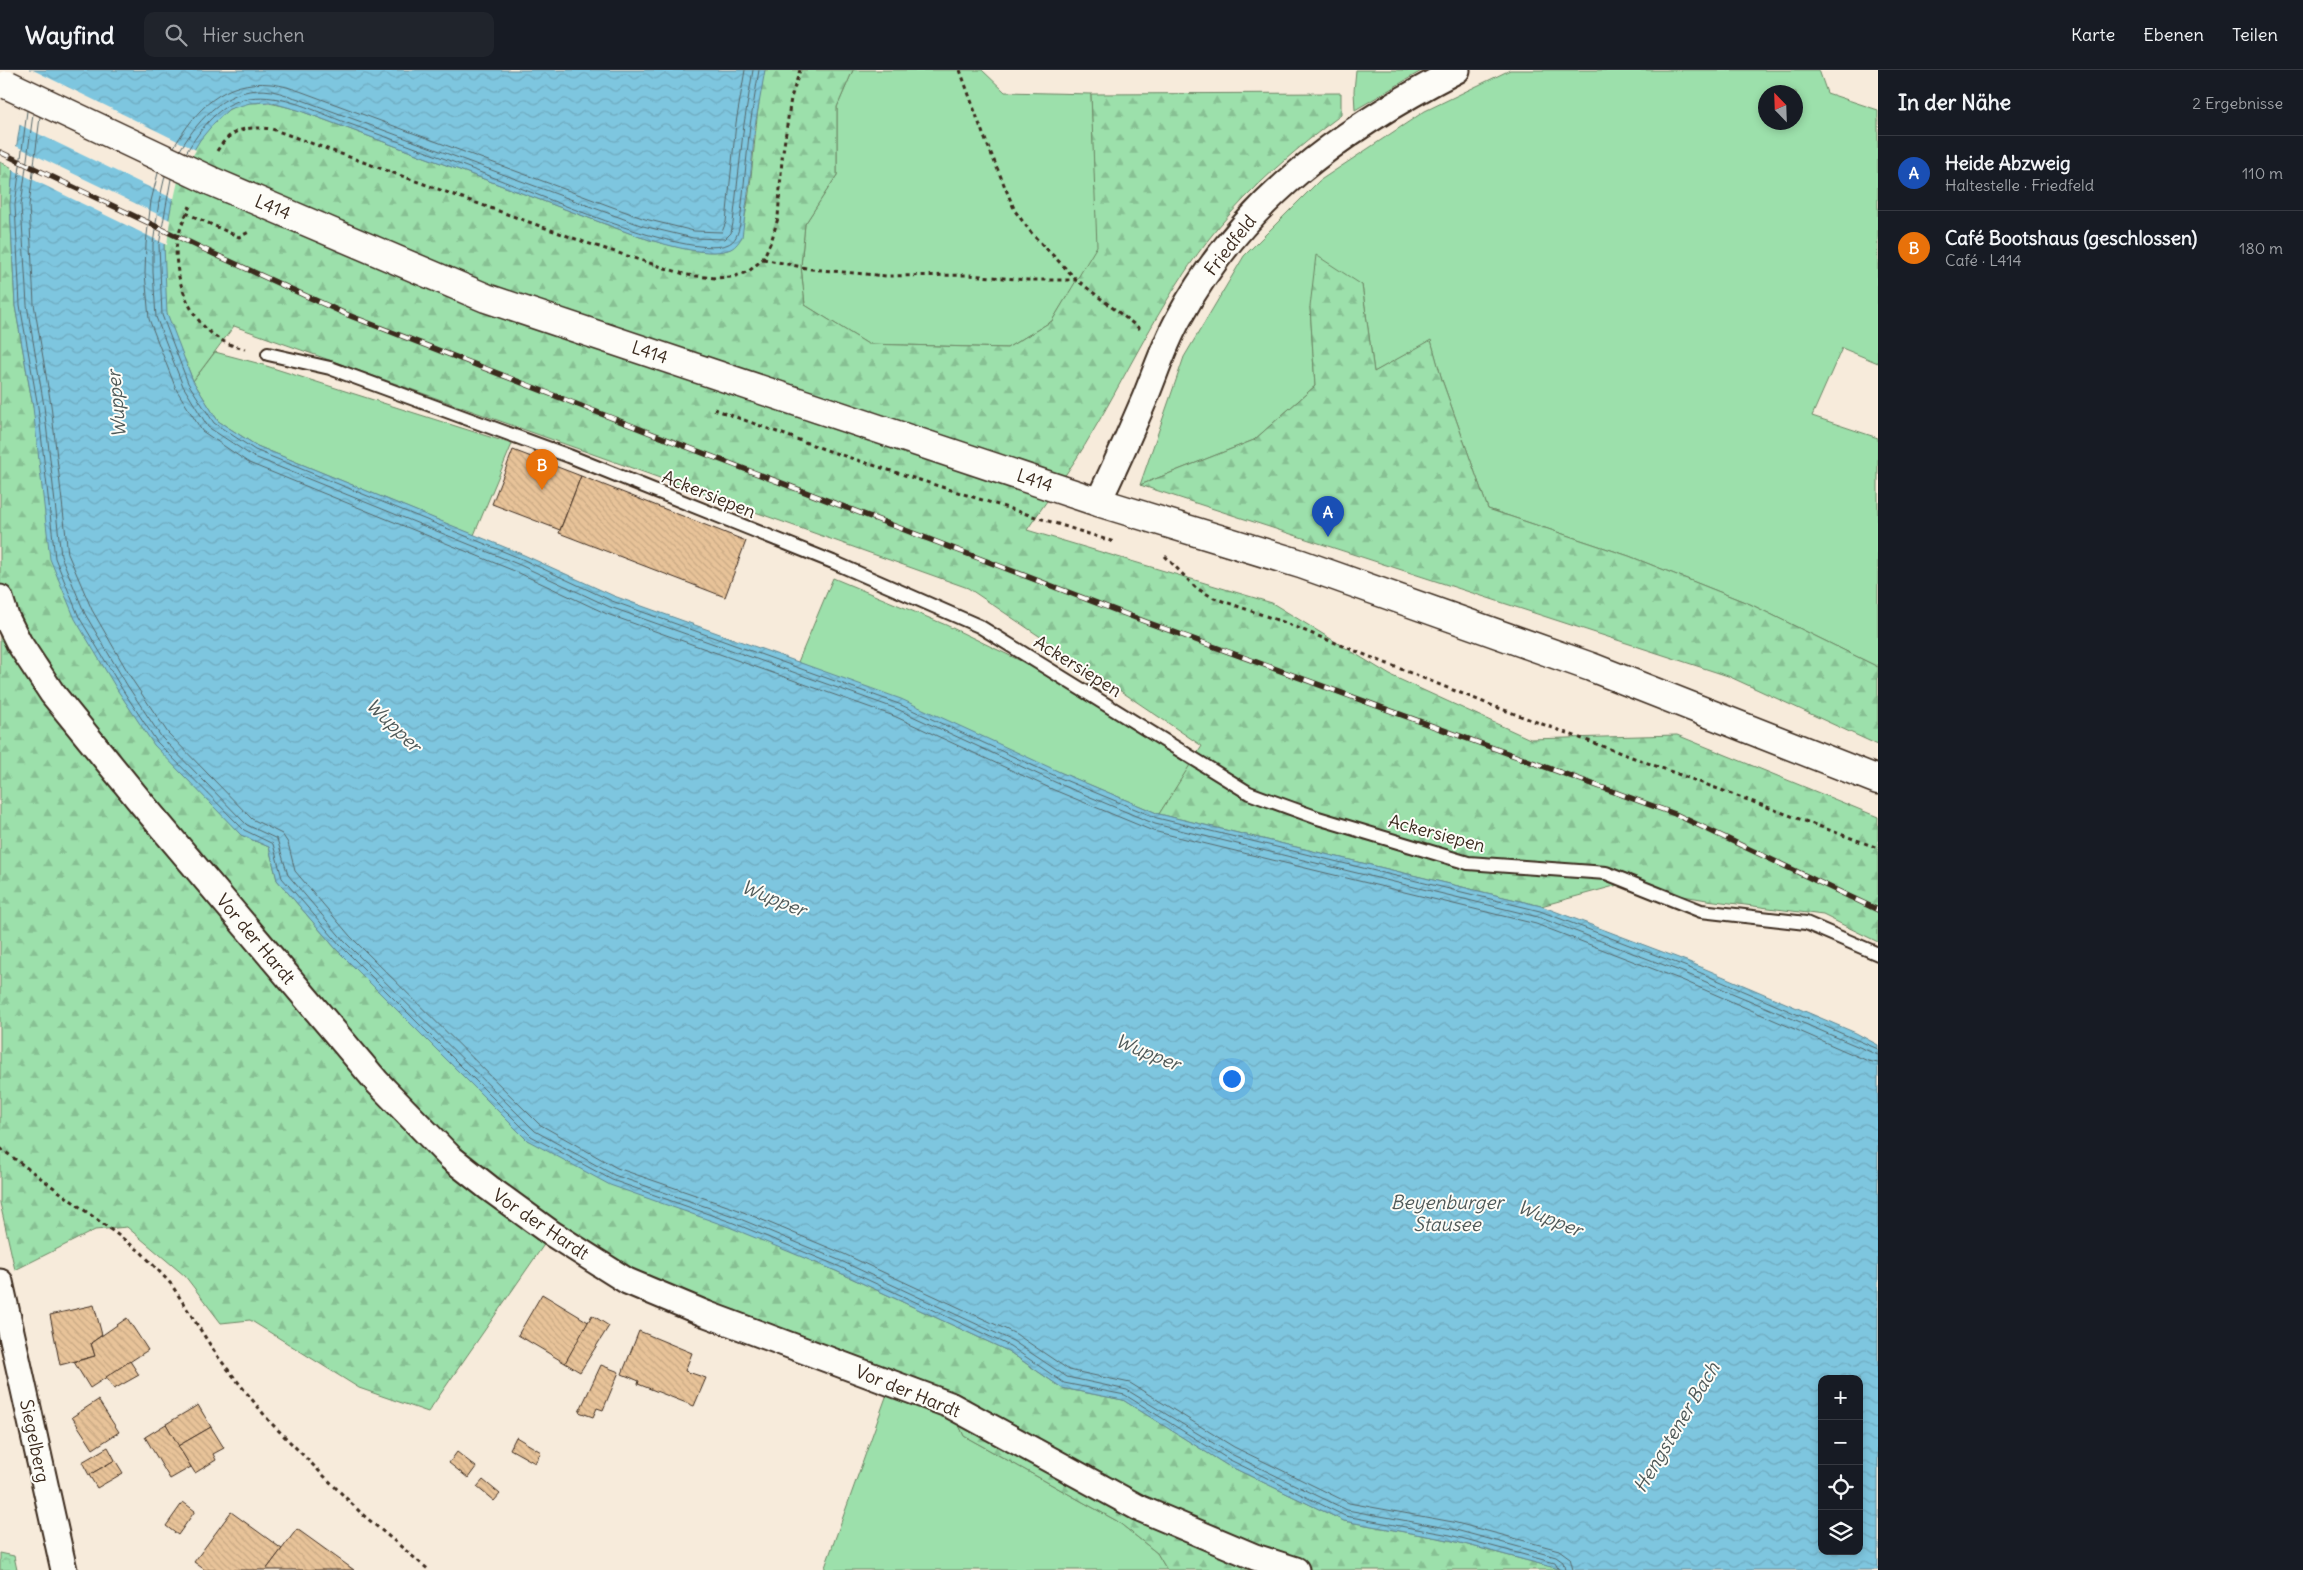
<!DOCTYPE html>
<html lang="de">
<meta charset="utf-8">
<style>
body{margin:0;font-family:Delius,sans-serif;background:#20242c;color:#f1f3f6}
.controls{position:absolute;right:15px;bottom:15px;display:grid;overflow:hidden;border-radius:10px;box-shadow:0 2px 8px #0003}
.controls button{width:45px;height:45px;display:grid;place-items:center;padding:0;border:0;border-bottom:1px solid #363941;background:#171b24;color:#f1f3f6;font:25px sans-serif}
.compass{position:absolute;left:1758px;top:15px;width:45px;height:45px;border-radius:50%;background:#171b24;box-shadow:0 2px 8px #0003;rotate:337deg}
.you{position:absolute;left:1231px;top:1008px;width:18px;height:18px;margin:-12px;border:4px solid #fff;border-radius:50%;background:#1a73e8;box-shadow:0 0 0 8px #1a73e833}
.badge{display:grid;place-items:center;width:32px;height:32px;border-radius:50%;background:#d93025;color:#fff;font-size:16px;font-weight:700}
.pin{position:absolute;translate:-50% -41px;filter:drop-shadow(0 1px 2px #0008)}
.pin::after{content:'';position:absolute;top:26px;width:18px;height:15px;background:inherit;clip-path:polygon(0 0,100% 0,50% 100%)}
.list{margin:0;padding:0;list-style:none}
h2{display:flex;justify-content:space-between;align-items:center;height:65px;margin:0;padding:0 20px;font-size:21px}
h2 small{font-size:16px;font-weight:400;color:#9ea1a6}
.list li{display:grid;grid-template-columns:32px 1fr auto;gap:15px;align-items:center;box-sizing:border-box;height:75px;padding:0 20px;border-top:1px solid #363941}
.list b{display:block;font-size:19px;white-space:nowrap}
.list p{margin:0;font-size:16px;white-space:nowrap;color:#9ea1a6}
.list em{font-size:16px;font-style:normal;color:#9ea1a6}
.icon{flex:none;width:28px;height:28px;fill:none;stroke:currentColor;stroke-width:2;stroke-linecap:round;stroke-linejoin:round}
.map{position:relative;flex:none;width:1878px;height:1500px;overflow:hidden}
header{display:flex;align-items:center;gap:30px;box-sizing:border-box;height:70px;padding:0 25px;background:#171b24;border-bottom:1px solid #363941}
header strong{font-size:24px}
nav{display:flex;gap:28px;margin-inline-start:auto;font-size:18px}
.search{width:350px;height:45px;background:#20242c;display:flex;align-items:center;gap:12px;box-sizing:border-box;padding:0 18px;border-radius:10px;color:#9ea1a6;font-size:19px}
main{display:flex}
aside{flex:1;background:#171b24}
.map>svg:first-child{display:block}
.grass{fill:#9ce0ab;stroke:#6c8564;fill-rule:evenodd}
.forest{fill:url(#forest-firs);stroke:#6c8564}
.park{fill:url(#park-crowns);stroke:#6c8564}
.water{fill:url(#water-waves);stroke:#638892;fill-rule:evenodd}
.pier{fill:#f7ebdb}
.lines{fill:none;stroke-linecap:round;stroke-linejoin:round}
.shore{stroke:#56686b;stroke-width:1}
.building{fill:url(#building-back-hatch);stroke:#3b2a1e}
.lane-casing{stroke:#3b2a1e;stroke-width:16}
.street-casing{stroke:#3b2a1e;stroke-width:29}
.secondary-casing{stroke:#3b2a1e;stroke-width:31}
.path{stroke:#3b2a1e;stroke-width:3;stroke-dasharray:4 4;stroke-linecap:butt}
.lane{stroke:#fdfcf7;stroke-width:12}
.street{stroke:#fdfcf7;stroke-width:25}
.secondary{stroke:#fdfcf7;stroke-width:28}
.rail-casing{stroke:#3b2a1e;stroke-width:5.5}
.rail{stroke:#fdfcf7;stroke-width:4;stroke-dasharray:11;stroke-linecap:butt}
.secondary-bridge-casing{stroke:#3b2a1e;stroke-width:31;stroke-linecap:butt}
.secondary-bridge{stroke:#fdfcf7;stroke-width:28}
.labels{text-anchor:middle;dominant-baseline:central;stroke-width:4;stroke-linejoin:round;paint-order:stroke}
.street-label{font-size:18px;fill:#3b2a1e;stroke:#fdfcf7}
.water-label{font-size:19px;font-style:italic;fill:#4f5958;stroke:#fdfcf7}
</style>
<header>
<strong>Wayfind</strong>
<div class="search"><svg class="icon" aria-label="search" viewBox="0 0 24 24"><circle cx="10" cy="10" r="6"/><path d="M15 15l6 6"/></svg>Hier suchen</div>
<nav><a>Karte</a><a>Ebenen</a><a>Teilen</a></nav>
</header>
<main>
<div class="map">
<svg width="1878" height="1500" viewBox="0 0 1878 1500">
<defs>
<pattern id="forest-firs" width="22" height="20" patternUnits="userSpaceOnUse" patternTransform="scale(1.25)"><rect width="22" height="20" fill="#9ce0ab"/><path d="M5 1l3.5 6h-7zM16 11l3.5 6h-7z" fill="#87c093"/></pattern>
<pattern id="park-crowns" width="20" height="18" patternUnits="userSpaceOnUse" patternTransform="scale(1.25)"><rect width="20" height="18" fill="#9ce0ab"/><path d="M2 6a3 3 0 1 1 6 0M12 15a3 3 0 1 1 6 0" fill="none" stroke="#87c093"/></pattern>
<pattern id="water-waves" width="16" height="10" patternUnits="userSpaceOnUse" patternTransform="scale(1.25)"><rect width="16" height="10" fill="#7ec6df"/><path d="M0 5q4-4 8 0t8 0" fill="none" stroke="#6eaabf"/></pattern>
<pattern id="building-back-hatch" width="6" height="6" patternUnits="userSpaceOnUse" patternTransform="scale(1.25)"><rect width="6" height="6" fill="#e8c399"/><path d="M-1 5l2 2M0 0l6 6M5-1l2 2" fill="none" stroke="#c8a883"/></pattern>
</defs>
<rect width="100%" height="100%" fill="#f7ebdb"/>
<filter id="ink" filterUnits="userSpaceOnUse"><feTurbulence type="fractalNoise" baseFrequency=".02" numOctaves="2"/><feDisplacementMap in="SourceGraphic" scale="10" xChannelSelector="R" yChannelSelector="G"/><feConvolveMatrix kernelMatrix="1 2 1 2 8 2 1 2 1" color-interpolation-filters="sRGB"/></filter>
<g filter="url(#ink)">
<g class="grass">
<path d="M853,0H982L1005,22L1091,24L1098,176L1052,251L1007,278L868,274L805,235L801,196L805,154L837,105V37Z"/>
<path d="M1356,0H1423L1355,40L1354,21Z"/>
<path d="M1510,0H1819L1827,23L1878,40V293L1842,278L1812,346L1878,368V597L1750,534L1629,486L1488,439L1442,310L1431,271L1374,302L1362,215L1310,237L1315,316L1254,370L1140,415L1184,287L1244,186L1319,111L1425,41ZM1766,22H1796V52H1766Z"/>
<path d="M215,282L257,293L512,374L474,465L257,376L218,351L193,311Z"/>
<path d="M833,508L946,555L1075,617L1190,696L1159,744L798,592Z"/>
<path d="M891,1313L950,1335L964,1366L1117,1451L1157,1483L1167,1500H824Z"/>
</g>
<g class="forest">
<path d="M765,0H853L837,37V105L805,154L801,196L805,235L868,274L1007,278L1052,251L1097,176L1091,24L1341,23V45C1295,79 1253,116 1216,160C1166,221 1132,295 1092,363C1073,397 1048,428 1027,460L1272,533L1390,605L1530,669L1677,665L1878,747V872L1823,845L1707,830L1618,815L1541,836L1159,744L1202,676L968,518L234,256L193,311C185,289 173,267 167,244C160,214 163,136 176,109C187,86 206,54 228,40C250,26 276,34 298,40L640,167C663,173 707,188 730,179C754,170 753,31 765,0Z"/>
<path d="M0,92L13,98L10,135L15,236L33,337L219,740L241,765L269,777L277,810L336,879L527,1070L836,1201L1008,1281L1062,1318L1123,1330L1225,1394L1344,1451L1449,1470L1563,1500H1167L1157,1483L1117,1451L964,1366L950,1335L706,1244L552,1163L428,1342L359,1318L250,1250L221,1253L185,1206L127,1157L95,1160L15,1200L0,1133Z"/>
<path d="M1316,185L1362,215L1374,302L1431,270L1442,310L1488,439L1629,486L1750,534L1878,597V675L1728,606L1140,415L1254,370L1315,316L1310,237Z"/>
</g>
<path class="park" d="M0,1483L14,1486L17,1500H0Z"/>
<path class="water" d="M29,0H765L755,56L751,101L742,167C738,173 735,178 728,180C704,187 664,174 640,167L298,40L269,32L250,33L229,39L214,53L200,70L176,110L164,175L167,243L193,311L218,351L257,376L524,485L614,526L901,629L1062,703L1159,744L1541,836L1689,892L1856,963L1878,975V1500H1563L1449,1470L1344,1451L1225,1394L1123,1330L1062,1318L1008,1281L836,1201L729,1157L610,1115L527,1070L336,879L277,810L269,777L241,765L154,675L118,621L75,549L50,489L33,337L15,236L10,135L13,98ZM1822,1309H1859V1481H1822Z"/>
<g class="pier">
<path d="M26,0H33L196,80L178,111L174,129L18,54Z"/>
<path d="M14,75L170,150L167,175L11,99Z"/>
</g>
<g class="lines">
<g class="shore">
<path d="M27,41L15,135L20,235L38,337L55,488L79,547L122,619L157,672L244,760L273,774L282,808L340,875L531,1066L612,1110L731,1152L838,1196L1010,1276L1064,1313L1125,1325L1228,1389L1345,1446L1450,1465L1555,1493L1559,1500"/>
<path d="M33,44L21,135L27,235L44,336L61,486L85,544L127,615L162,668L247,755L277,769L288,805L344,871L535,1061L614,1105L733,1146L841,1191L1013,1271L1067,1307L1127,1320L1231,1384L1347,1440L1452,1459L1556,1487L1563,1492L1565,1500"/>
<path d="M40,47L29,135L34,234L51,335L68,484L92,540L133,611L168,663L252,749L282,764L288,773L295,801L350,866L539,1054L617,1098L736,1139L844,1184L1016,1264L1069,1300L1130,1313L1234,1377L1349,1433L1453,1452L1559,1480L1570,1488L1573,1500"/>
<path d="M174,77C196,39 224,9 271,14C282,15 294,19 305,23L645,149L694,161L722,162L726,152L736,53L745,0"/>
<path d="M180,80C200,47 229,14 272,21C282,23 292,27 302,30L643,156L693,168L725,169L731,163L733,153L744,54L753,0"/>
<path d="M186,83C201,58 219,33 249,28C282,23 317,42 347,53C398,71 449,90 500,110C545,127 684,188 726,175C736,172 738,163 740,154L750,55L759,0"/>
<path d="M158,103L151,131L146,174L145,203L149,249L176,319L202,361L249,393L517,502L607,544L894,646L1054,720L1153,761L1536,854L1682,910L1868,991L1878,993"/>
<path d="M165,106L159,132L153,174V202L156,247L183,316L208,357L252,386L520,495L610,537L897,639L1057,713L1155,754L1538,847L1685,903L1878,985"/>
<path d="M171,109L159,175L162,245L188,313L214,353L255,380L522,489L612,531L899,634L1060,708L1157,748L1540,841L1687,897L1878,979"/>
</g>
</g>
<g class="building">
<path d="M513,380L581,406L560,460L492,434Z"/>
<path d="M581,406L746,471L725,527L559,463Z"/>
<path d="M542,1224L590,1253L565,1293L518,1265Z"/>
<path d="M94,1235L102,1265L91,1273L95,1286L60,1295L50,1245Z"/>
<path d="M592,1245L609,1256L580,1302L565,1293Z"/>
<path d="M127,1248L148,1280L90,1318L74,1292L95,1286L91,1273Z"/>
<path d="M639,1261L692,1283L685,1301L706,1308L694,1336L638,1314L639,1311L622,1304Z"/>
<path d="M130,1291L139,1305L114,1319L106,1307Z"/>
<path d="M601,1295L619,1302L603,1340L597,1338L593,1347L579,1342Z"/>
<path d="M98,1330L119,1362L93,1379L72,1347Z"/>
<path d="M198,1335L211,1357L178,1376L166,1354Z"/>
<path d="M166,1354L191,1397L170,1409L145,1367Z"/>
<path d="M211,1357L224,1378L213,1384L216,1390L195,1403L178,1376Z"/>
<path d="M516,1367L541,1382L535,1393L510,1379Z"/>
<path d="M108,1377L115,1390L89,1405L82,1392Z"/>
<path d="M457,1382L476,1397L468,1408L449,1393Z"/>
<path d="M115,1390L123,1403L97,1418L89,1405Z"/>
<path d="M483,1410L500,1424L494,1431L477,1417Z"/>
<path d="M183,1432L195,1441L178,1465L166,1456Z"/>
<path d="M231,1442L282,1479L266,1500H205L194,1492Z"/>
<path d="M297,1459L354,1500H266Z"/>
</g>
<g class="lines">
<g class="lane-casing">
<path id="lane" d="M268,284L330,298L569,386L833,492L979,556L1249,723L1318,748L1468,793L1606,803L1701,841L1806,853L1878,884"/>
</g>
<g class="street-casing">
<g id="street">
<path d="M1098,432C1115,397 1130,363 1145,328C1156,301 1165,273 1179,248C1242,131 1342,59 1457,0"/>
<path d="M0,528L6,547L19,573L52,623L143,735L377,1012L451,1088L489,1118L551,1163L627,1211L706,1244L950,1335L1139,1438L1255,1487L1296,1500"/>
<path d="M0,1212L64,1500"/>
</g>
</g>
<g class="secondary-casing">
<path id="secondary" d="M211,111L486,228L1098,432L1301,494L1591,597L1878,710"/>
</g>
<g class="path">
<path d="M960,0L983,64L1015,141L1033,165L1077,210L1140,259"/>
<path d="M217,81C231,58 247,56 272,59L587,173L687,205L715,208L733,207L749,201L763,189L772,169L778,148L782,89L791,28L800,0"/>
<path d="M190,136C185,147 179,160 177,172C175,185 177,199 180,211C190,246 209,271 245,279"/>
<path d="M186,143L239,167L249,162"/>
<path d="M763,189L811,199L886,206L969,205L1027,210H1077"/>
<path d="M714,339L832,382L1114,472"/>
<path d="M1165,486L1196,518L1214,528L1283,552L1488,634L1878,778"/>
<path d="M0,1078L141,1182L171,1214L218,1287L270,1352L362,1444L429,1500"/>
</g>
<use href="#lane" class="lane"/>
<use href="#street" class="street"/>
<use href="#secondary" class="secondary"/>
<g class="rail-casing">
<path id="rail" d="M0,82L214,184L348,245L653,364L1149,553L1675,744L1878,840"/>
</g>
<use href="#rail" class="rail"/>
<g class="secondary-bridge-casing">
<path id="secondary-bridge" d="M8,15L211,111"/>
</g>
<use href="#secondary-bridge" class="secondary-bridge"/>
</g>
</g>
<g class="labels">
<g class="street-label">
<text transform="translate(273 137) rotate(23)">L414</text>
<text transform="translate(1230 175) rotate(-52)">Friedfeld</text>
<text transform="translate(650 282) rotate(18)">L414</text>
<text transform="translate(1035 410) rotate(18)">L414</text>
<text transform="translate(709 424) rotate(22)">Ackersiepen</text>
<text transform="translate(1078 596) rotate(32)">Ackersiepen</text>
<text transform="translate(1437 763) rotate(15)">Ackersiepen</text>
<text transform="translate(256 869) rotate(50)">Vor der Hardt</text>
<text transform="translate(541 1154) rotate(34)">Vor der Hardt</text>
<text transform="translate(908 1321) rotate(22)">Vor der Hardt</text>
<text transform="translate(35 1371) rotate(78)">Siegelberg</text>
</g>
<g class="water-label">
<text transform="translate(116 334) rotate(-95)">Wupper</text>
<text transform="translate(394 655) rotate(44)">Wupper</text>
<text transform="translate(774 828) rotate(22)">Wupper</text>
<text transform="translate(1148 982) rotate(22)">Wupper</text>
<text x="1447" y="1132">Beyenburger<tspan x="1447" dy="22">Stausee</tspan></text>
<text transform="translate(1550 1148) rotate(22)">Wupper</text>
<text transform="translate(1676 1357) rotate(-59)">Hengstener Bach</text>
</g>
</g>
</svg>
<div class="controls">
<button>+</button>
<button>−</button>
<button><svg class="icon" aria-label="locate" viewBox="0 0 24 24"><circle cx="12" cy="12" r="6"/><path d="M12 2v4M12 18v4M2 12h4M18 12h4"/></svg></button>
<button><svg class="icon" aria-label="layers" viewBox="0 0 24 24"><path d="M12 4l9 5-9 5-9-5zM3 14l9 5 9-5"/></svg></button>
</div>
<svg class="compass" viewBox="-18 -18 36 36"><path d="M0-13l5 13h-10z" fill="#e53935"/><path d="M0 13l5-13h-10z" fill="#9ea1a6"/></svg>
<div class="you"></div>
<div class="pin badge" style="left:1328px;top:467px;background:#1a4fb4">A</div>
<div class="pin badge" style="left:542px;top:420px;background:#e8710a">B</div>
</div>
<aside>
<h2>In der Nähe<small>2 Ergebnisse</small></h2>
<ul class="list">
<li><span class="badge" style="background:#1a4fb4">A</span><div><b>Heide Abzweig</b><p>Haltestelle · Friedfeld</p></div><em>110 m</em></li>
<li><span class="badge" style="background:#e8710a">B</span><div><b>Café Bootshaus (geschlossen)</b><p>Café · L414</p></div><em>180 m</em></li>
</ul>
</aside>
</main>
